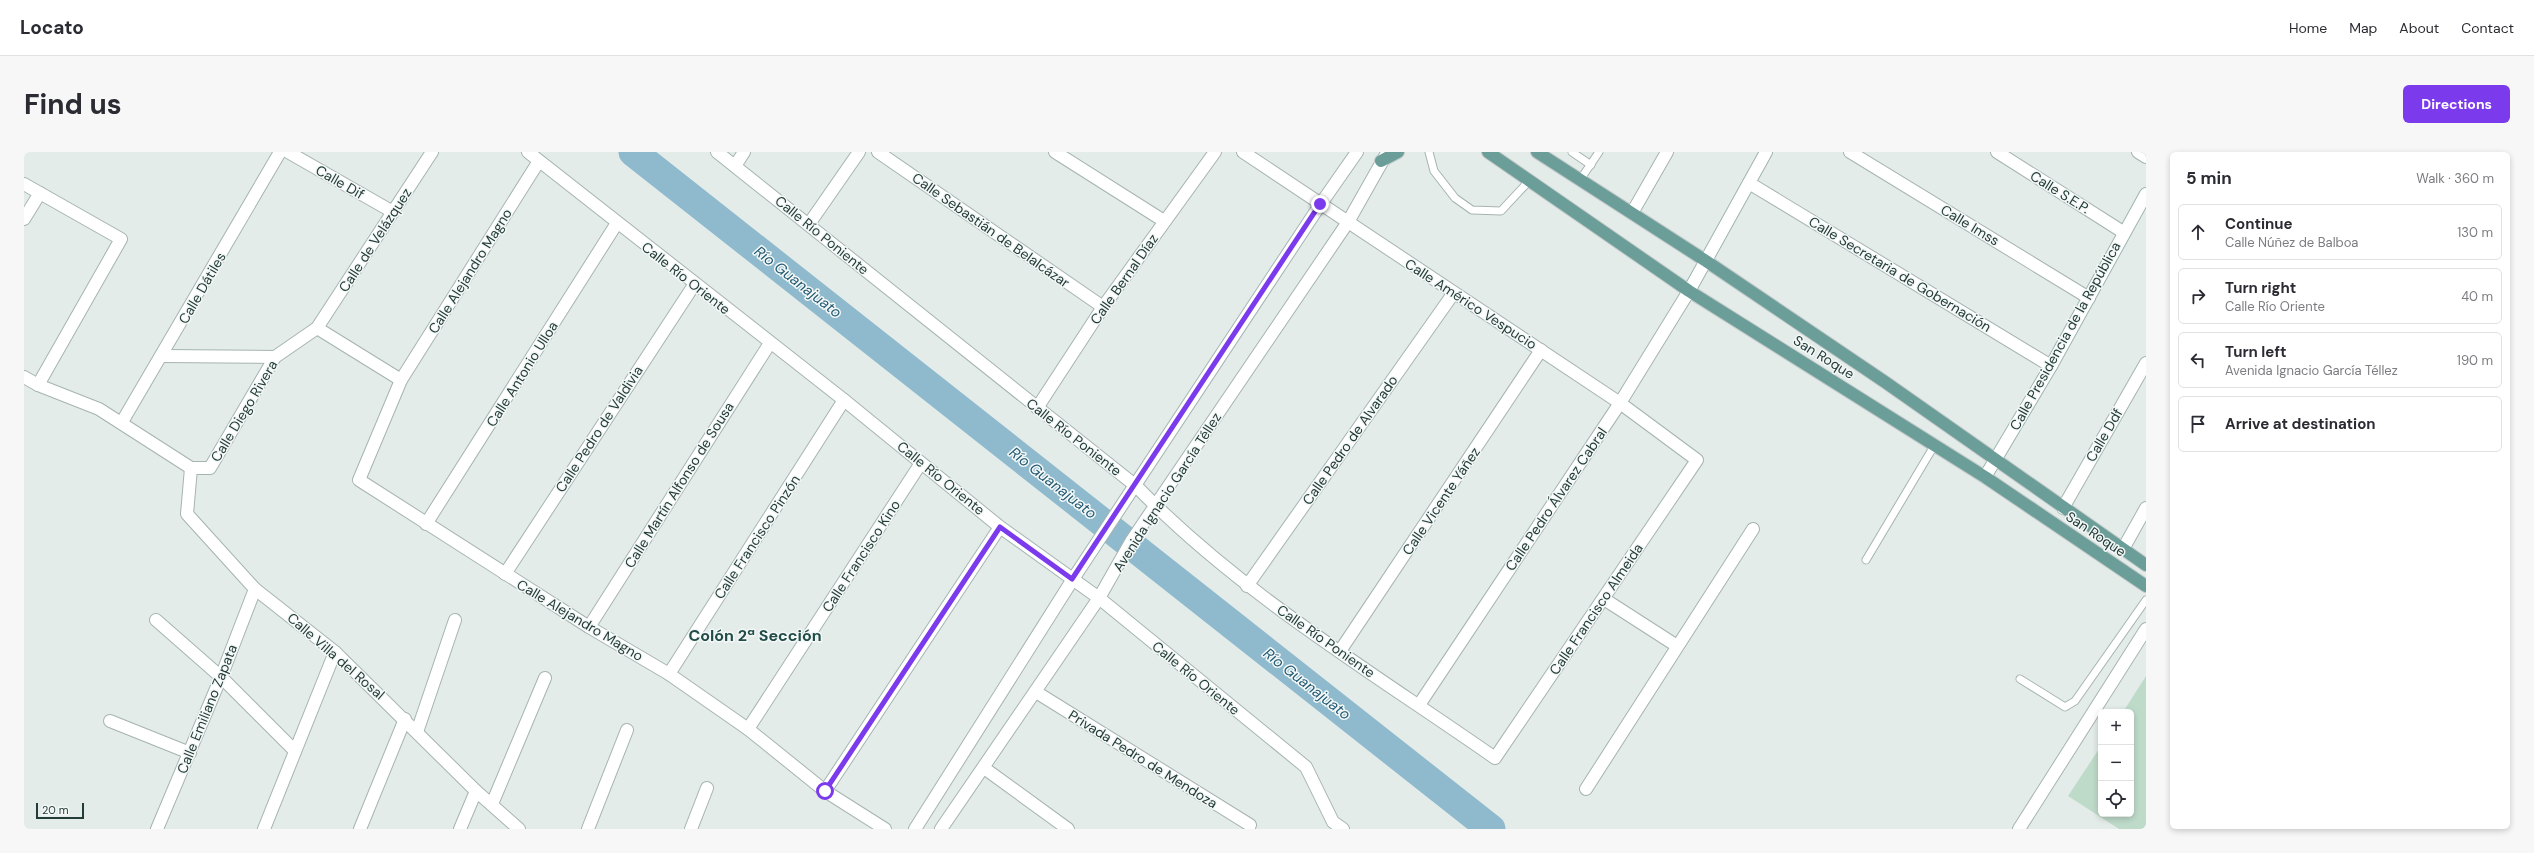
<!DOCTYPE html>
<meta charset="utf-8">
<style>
body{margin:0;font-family:"DM Sans",sans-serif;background:#f7f7f7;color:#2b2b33}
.controls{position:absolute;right:12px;bottom:12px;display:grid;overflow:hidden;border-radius:6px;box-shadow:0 2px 6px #0003}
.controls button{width:36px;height:36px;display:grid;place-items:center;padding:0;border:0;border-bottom:1px solid #e1e1e2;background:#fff;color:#2b2b33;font:20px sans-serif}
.scale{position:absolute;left:12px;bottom:10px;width:48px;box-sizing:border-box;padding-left:4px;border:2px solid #243c39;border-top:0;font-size:11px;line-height:14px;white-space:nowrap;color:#243c39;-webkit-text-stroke:3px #f3f8f7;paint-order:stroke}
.stop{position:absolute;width:12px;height:12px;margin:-9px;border:3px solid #7c3aed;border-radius:50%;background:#fff}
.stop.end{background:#7c3aed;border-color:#fff;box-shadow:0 1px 4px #0008}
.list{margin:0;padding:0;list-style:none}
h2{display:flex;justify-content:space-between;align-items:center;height:52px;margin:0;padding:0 16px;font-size:17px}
h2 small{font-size:13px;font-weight:400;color:#7c7c81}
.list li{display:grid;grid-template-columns:26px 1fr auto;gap:12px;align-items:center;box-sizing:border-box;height:56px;margin:0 8px 8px;padding:0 8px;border:1px solid #e1e1e2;border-radius:6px}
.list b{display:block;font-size:15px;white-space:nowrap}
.list p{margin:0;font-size:13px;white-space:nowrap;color:#7c7c81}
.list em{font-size:13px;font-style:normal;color:#7c7c81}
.icon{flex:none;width:22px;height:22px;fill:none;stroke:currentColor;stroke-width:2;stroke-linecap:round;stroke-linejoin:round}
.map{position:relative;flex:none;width:2122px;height:677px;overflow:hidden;border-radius:6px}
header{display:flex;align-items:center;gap:24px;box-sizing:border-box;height:56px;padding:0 20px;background:#fff;border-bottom:1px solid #e1e1e2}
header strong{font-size:19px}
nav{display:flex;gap:22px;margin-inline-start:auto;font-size:14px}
.intro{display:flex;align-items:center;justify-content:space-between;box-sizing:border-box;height:96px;padding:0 24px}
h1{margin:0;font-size:28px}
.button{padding:10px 18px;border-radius:6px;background:#7c3aed;color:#fff;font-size:14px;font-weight:700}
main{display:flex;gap:24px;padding:0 24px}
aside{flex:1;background:#fff;border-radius:6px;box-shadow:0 2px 6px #0003}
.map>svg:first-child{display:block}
.green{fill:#bedbca}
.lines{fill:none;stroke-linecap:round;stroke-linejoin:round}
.river{stroke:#8fbacd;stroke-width:29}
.lane-casing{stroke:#a6b4b1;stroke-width:9}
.street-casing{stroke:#a6b4b1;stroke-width:14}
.secondary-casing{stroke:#9fb4af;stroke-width:14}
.primary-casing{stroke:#c2c8c8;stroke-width:14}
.lane{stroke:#fff;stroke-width:7}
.street{stroke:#fff;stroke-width:12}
.secondary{stroke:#fff;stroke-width:12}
.primary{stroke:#6b9e99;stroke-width:12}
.route{stroke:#7c3aed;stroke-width:5}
.labels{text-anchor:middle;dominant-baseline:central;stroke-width:3;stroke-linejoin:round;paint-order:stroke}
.street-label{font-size:14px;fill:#243c39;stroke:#f3f8f7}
.water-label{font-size:15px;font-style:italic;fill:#225973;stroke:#f3f8f7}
.quarter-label{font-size:16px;font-weight:bold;fill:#214c48;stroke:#f3f8f7}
</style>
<header>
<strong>Locato</strong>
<nav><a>Home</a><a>Map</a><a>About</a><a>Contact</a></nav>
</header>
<div class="intro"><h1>Find us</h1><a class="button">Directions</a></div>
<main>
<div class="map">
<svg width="2122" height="677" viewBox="0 0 2122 677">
<rect width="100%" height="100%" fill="#e3ece9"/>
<path class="green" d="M2122,524V677H2095L2044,644L2077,594V662H2107V560H2099Z"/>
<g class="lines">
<path class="river" d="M609,0L1467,677"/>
<g class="lane-casing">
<g id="lane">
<path d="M1405,0L1410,19L1431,46L1448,58L1477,59L1505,29"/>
<path d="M1548,0L1567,13"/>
<path d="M1556,28L1575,0"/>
<path d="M1842,408L1910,294"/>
<path d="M1996,527L2041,555L2051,549L2122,448"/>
</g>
</g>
<g class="street-casing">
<g id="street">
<path d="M264,0L369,60"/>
<path d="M504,0L820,248L976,375L1075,446L1282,615L1309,670L1319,677"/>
<path d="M693,0L1112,334C1217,442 1348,520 1471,606L1673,308L1596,251L1219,0"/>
<path d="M854,0L1079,155"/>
<path d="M1031,0L1140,69"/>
<path d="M1826,0L2065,146"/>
<path d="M1973,0L2099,80"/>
<path d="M2114,0L2122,5"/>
<path d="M515,9L377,228L335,328L565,475L645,522L724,577L801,639L861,677"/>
<path d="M711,14L720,0"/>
<path d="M1725,31L2027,214"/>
<path d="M0,32L97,87L14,233"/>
<path d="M1608,61L1643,0"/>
<path d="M0,67L16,41"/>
<path d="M785,72L835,0"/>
<path d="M293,176L377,228"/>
<path d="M138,204L251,205"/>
<path d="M0,225L14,233L75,257L167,316H186L251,205L293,176L408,0"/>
<path d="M1013,256L1079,155L1191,0"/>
<path d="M98,270L256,0"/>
<path d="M167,316L163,362L231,437L311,500L452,639L495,677"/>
<path d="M2039,356L2122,211"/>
<path d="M402,372L593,71"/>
<path d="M2099,397L2122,356"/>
<path d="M481,422L670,133"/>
<path d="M1223,434L1429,142"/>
<path d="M1580,447L1653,494"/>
<path d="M132,468L197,525L271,599"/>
<path d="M565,475L746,191"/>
<path d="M1316,499L1517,198"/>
<path d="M645,522L820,248"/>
<path d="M1012,540L1226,673"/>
<path d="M1395,553L1596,251L1665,139"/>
<path d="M86,569L166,601"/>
<path d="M724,577L897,311"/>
<path d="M393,580L431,468"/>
<path d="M960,616L1044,677"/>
<path d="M1562,637L1729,377"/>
<path d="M801,639L976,375"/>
<path d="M468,652L521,526"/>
<path d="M133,677L197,525L231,437"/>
<path d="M240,677L311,500"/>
<path d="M336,677L381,567"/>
<path d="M436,677L452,639"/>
<path d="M564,677L603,578"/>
<path d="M667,677L683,636"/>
<path d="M891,677L1049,427L1296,53L1333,0"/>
<path d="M917,677L1075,446L1108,388L1324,70L1363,1"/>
<path d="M1995,677L2122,477"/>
</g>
</g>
<g class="secondary-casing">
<g id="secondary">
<path d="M1665,139L1742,0"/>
<path d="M1961,325L2027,214L2122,42"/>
</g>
</g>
<g class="primary-casing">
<g id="primary">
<path d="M1464,0L1665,139L1961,325L2122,434"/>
<path d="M1513,0L1682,109L1861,230L2122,413"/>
<path d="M1357,9L1374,0"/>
</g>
</g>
<use href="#lane" class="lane"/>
<use href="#street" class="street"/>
<use href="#secondary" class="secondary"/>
<use href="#primary" class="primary"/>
</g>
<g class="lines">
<path class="route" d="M801,639L976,375L1048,427L1296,52"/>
</g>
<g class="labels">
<g class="street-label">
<text transform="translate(316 30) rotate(30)">Calle Dif</text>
<text transform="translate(2036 40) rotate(32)">Calle S.E.P.</text>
<text transform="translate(1946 73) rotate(31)">Calle Imss</text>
<text transform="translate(967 78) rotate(35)">Calle Sebastián de Belalcázar</text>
<text transform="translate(798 83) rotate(39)">Calle Río Poniente</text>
<text transform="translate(351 88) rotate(-57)">Calle de Velázquez</text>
<text transform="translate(446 119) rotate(-58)">Calle Alejandro Magno</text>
<text transform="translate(1876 122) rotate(31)">Calle Secretaria de Gobernación</text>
<text transform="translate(662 126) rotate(38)">Calle Río Oriente</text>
<text transform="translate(1100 127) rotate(-55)">Calle Bernal Díaz</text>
<text transform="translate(178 136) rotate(-60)">Calle Dátiles</text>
<text transform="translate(1447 152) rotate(33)">Calle Américo Vespucio</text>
<text transform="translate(2041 184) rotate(-61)">Calle Presidencia de la República</text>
<text transform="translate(1800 205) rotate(32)">San Roque</text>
<text transform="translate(498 222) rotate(-58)">Calle Antonio Ulloa</text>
<text transform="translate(220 259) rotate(-59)">Calle Diego Rivera</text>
<text transform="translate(575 277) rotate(-57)">Calle Pedro de Valdivia</text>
<text transform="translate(2080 283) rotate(-60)">Calle Ddf</text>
<text transform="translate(1050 285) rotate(38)">Calle Río Poniente</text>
<text transform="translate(1326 288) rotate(-55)">Calle Pedro de Alvarado</text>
<text transform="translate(917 326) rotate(39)">Calle Río Oriente</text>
<text transform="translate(655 333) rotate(-58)">Calle Martín Alfonso de Sousa</text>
<text transform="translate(1143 340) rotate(-57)">Avenida Ignacio García Téllez</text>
<text transform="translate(1532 347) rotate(-56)">Calle Pedro Álvarez Cabral</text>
<text transform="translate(1417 349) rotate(-56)">Calle Vicente Yáñez</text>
<text transform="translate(2072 382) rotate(34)">San Roque</text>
<text transform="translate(733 385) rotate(-57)">Calle Francisco Pinzón</text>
<text transform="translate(837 404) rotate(-57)">Calle Francisco Kino</text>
<text transform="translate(1572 457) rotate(-56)">Calle Francisco Almeida</text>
<text transform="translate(556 468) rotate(31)">Calle Alejandro Magno</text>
<text transform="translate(1302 489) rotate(35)">Calle Río Poniente</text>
<text transform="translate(312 504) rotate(41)">Calle Villa del Rosal</text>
<text transform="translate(1172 526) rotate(39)">Calle Río Oriente</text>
<text transform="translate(183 557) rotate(-68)">Calle Emiliano Zapata</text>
<text transform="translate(1119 607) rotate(32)">Privada Pedro de Mendoza</text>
</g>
<g class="water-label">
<text transform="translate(774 130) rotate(38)">Río Guanajuato</text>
<text transform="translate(1029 331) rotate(38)">Río Guanajuato</text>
<text transform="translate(1283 532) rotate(38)">Río Guanajuato</text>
</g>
<g class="quarter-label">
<text x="731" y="483">Colón 2ª Sección</text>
</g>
</g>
</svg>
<div class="controls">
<button>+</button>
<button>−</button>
<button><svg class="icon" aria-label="locate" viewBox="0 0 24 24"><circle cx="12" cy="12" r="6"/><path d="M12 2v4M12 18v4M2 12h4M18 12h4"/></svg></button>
</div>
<div class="scale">20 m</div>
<div class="stop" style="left:801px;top:639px"></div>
<div class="stop end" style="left:1296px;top:52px"></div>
</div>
<aside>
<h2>5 min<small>Walk · 360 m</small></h2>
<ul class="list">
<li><svg class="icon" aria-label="ahead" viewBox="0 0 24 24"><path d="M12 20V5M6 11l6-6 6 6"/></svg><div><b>Continue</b><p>Calle Núñez de Balboa</p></div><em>130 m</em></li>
<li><svg class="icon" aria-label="right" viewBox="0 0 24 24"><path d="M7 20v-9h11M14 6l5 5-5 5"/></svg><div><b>Turn right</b><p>Calle Río Oriente</p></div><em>40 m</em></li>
<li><svg class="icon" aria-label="left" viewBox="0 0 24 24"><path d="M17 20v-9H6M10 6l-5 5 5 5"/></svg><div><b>Turn left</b><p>Avenida Ignacio García Téllez</p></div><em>190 m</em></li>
<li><svg class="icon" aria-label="arrive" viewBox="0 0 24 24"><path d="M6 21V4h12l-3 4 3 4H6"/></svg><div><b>Arrive at destination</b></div></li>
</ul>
</aside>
</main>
